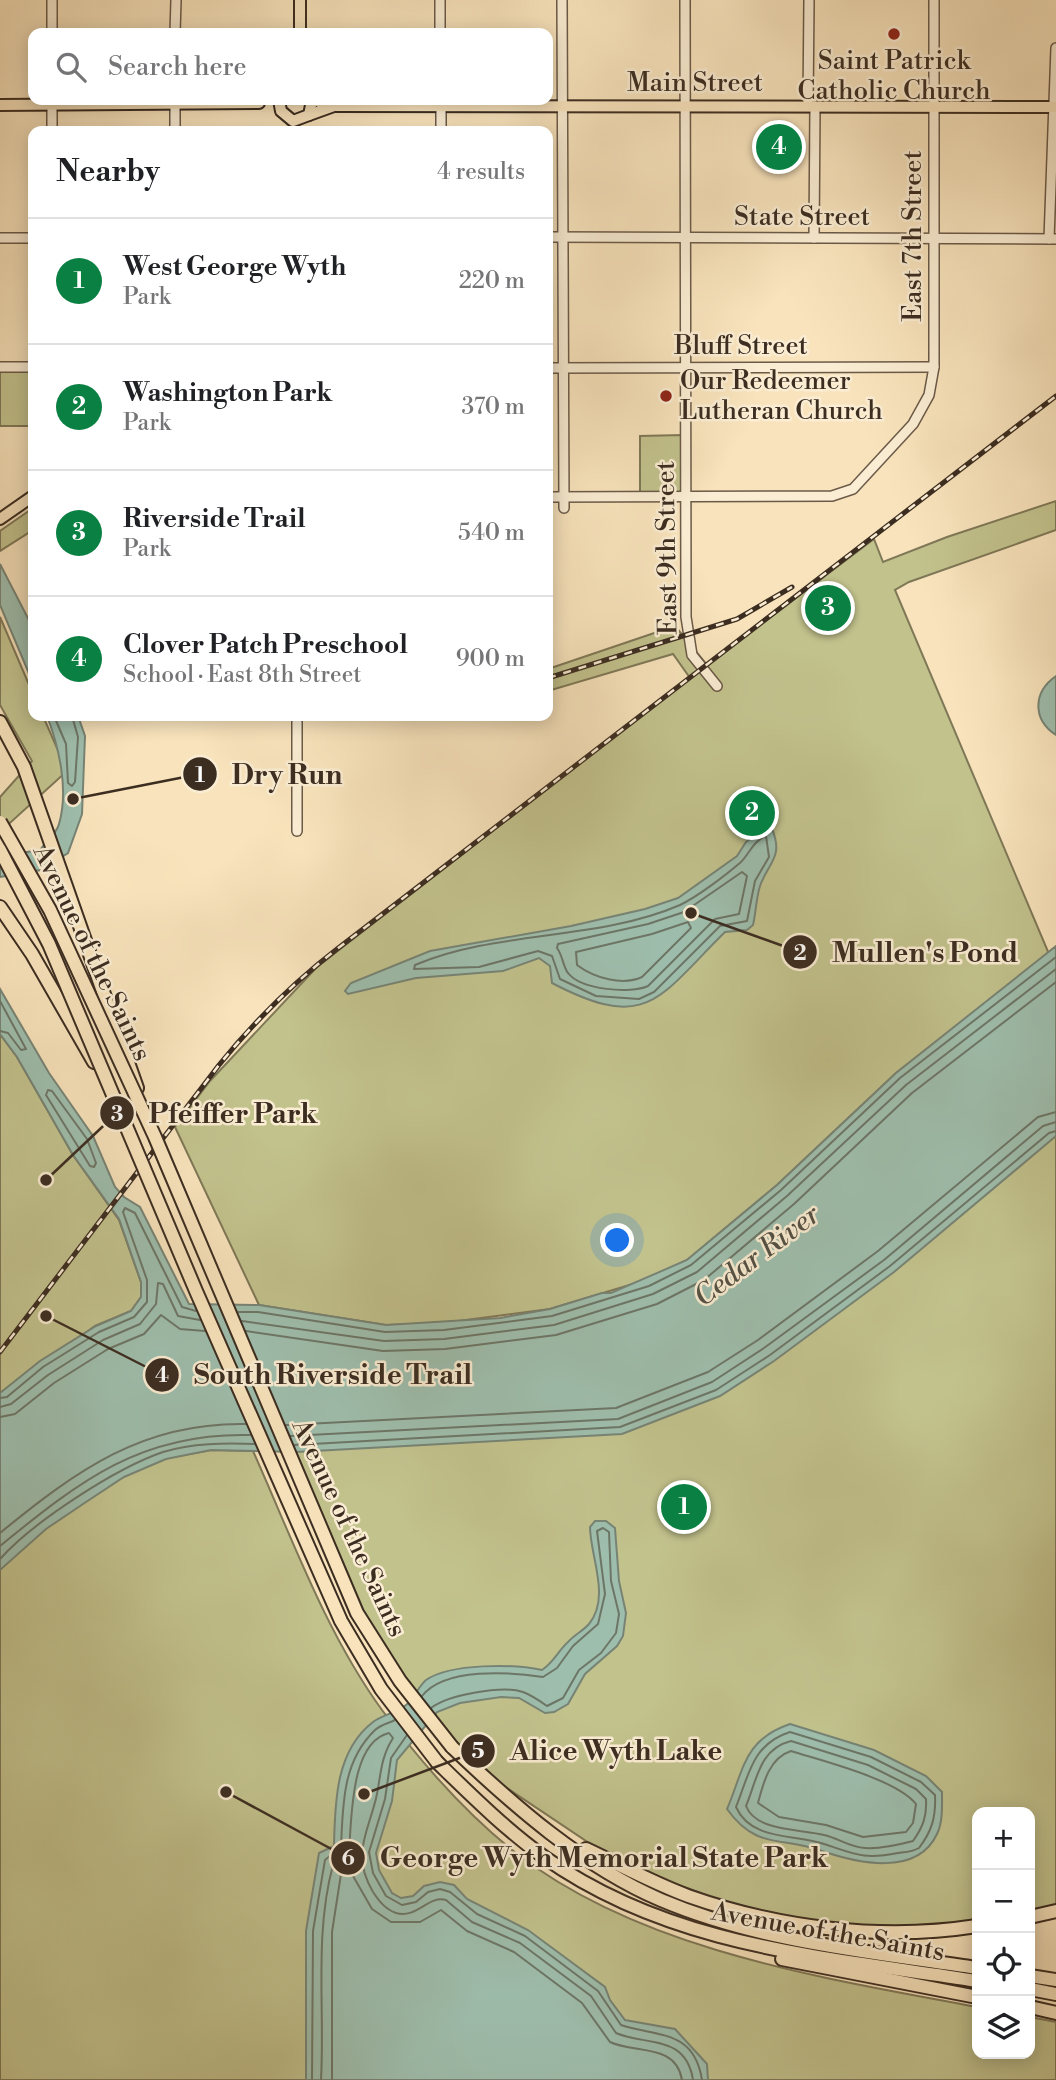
<!DOCTYPE html>
<meta charset="utf-8">
<style>
body{margin:0;font-family:"Libre Bodoni",serif;background:#f2f2f2;color:#202124}
.controls{position:absolute;right:21px;bottom:21px;display:grid;overflow:hidden;border-radius:14px;box-shadow:0 4px 18px #0003}
.controls button{width:63px;height:63px;display:grid;place-items:center;padding:0;border:0;border-bottom:2px solid #e0e0e0;background:#fff;color:#202124;font:35px sans-serif}
.you{position:absolute;left:618px;top:1241px;width:24px;height:24px;margin:-18px;border:5px solid #fff;border-radius:50%;background:#1a73e8;box-shadow:0 0 0 10px #1a73e833}
.badge{display:grid;place-items:center;width:46px;height:46px;border-radius:50%;background:#0b8043;color:#fff;font-size:23px;font-weight:700}
.pin{position:absolute;translate:-50% -50%;border:4px solid #fff;box-shadow:0 2px 7px #0006}
.list{margin:0;padding:0;list-style:none}
h2{display:flex;justify-content:space-between;align-items:center;height:91px;margin:0;padding:0 28px;font-size:30px}
h2 small{font-size:23px;font-weight:400;color:#757577}
.list li{display:grid;grid-template-columns:46px 1fr auto;gap:21px;align-items:center;box-sizing:border-box;height:126px;padding:0 28px;border-top:2px solid #e0e0e0}
.list b{display:block;font-size:26px;white-space:nowrap}
.list p{margin:0;font-size:23px;white-space:nowrap;color:#757577}
.list em{font-size:23px;font-style:normal;color:#757577}
.icon{flex:none;width:38px;height:38px;fill:none;stroke:currentColor;stroke-width:2;stroke-linecap:round;stroke-linejoin:round}
.map{position:relative;flex:none;width:1056px;height:2080px;overflow:hidden}
.search{position:absolute;background:#fff;box-shadow:0 4px 18px #0003;left:28px;top:28px;width:525px;height:77px;display:flex;align-items:center;gap:18px;box-sizing:border-box;padding:0 24px;border-radius:14px;color:#757577;font-size:26px}
.panel{position:absolute;background:#fff;box-shadow:0 4px 18px #0003;left:28px;top:126px;width:525px;height:595px;border-radius:14px}
.map>svg:first-child{display:block}
.green{fill:#c2c28d;stroke:#7f7857;stroke-width:2}
.water{fill:#9ebead;stroke:#778475;stroke-width:2}
.lines{fill:none;stroke-linecap:round;stroke-linejoin:round}
.shore{stroke:#6d7667;stroke-width:2}
.minor-casing{stroke:#6b5a48;stroke-width:12}
.major-casing{stroke:#3c2d21;stroke-width:14}
.highway-casing{stroke:#3c2d21;stroke-width:16}
.minor{stroke:#faedd3;stroke-width:9}
.major{stroke:#f8e3bc;stroke-width:10}
.highway{stroke:#f8e3bc;stroke-width:12}
.rail-casing{stroke:#3c2d21;stroke-width:5}
.rail{stroke:#faedd3;stroke-width:2.5;stroke-dasharray:8;stroke-linecap:butt}
.highway-bridge-casing{stroke:#3c2d21;stroke-width:16;stroke-linecap:butt}
.highway-bridge{stroke:#f8e3bc;stroke-width:12}
.poi-dot{fill:#8f2418;stroke:#faedd3;stroke-width:2.5}
.labels{text-anchor:middle;dominant-baseline:central;stroke-width:5;stroke-linejoin:round;paint-order:stroke}
.poi-label{font-size:26px;fill:#3c2d21;stroke:#faedd3}
.street-label{font-size:26px;fill:#3c2d21;stroke:#faedd3}
.water-label{font-size:28px;font-style:italic;fill:#545144;stroke:#faedd3}
.leader{fill:none;stroke:#3c2d21;stroke-width:2.5}
.callout-dot{fill:#3c2d21;stroke:#faedd3;stroke-width:2.5}
.mark-label{font-size:21px;text-anchor:middle;font-weight:bold;fill:#fff}
.callout-label{font-size:28px;text-anchor:middle;font-weight:bold;fill:#3c2d21;stroke:#faedd3;stroke-width:5;stroke-linejoin:round;paint-order:stroke}
</style>
<div class="map">
<svg width="1056" height="2080" viewBox="0 0 1056 2080">
<rect width="100%" height="100%" fill="#f8e3bc"/>
<filter id="stains"><feTurbulence type="fractalNoise" baseFrequency=".00286" numOctaves="4"/><feColorMatrix values="0 0 0 0 .2 0 0 0 0 .09 0 0 0 0 .02 0 0 0 .5 -.17"/></filter>
<radialGradient id="worn" r=".72"><stop offset=".6" stop-color="#630" stop-opacity="0"/><stop offset="1" stop-color="#630" stop-opacity=".3"/></radialGradient>
<g class="green">
<rect x="0" y="372" width="33" height="54"/>
<path d="M682,435L683,493H640V436Z"/>
<path d="M1056,501V530L909,582L895,590L1049,954L896,1073L777,1185L687,1260L646,1280L550,1309L443,1323L386,1325L259,1305L175,1127L210,1081L317,967L690,678L673,654L548,691V669L675,626L707,665L874,539L883,562L947,537Z"/>
<path d="M33,508V530L0,551V531Z"/>
<path d="M0,617L33,694V716H43L67,771L0,832V797L32,761L0,705Z"/>
<path d="M0,1034L17,1057L73,1155L119,1220L141,1282V1297L131,1311L95,1326L0,1397Z"/>
<path d="M1056,1135V1910L1030,1914V1812H977V1924L842,1930L749,1913L690,1889L628,1869L468,1762L379,1651L277,1428Z"/>
<path d="M211,1450L253,1451C292,1538 326,1633 382,1710C420,1761 466,1814 516,1853C642,1951 824,1978 977,2007V2054H1030V2017L1056,2022V2080H0V1570C33,1531 119,1472 168,1458C181,1455 196,1453 211,1450Z"/>
</g>
<g class="water">
<path d="M0,564L33,628V683L0,605Z"/>
<path d="M1056,676V735C1032,719 1033,692 1056,676Z"/>
<path d="M47,716H78L85,736L82,814L68,853L41,870L0,877V856L40,850C46,842 57,833 59,824C69,790 59,747 47,716Z"/>
<path d="M766,827L772,829C784,857 768,863 760,886C756,899 756,912 753,925L747,930L725,932C658,998 648,1033 552,983L550,966L539,958L503,971L416,978L348,994L345,991L351,983L430,951L571,926L645,909L678,898L737,856L746,842Z"/>
<path d="M1056,946V1136L894,1272L774,1361L720,1396L622,1434L296,1452L211,1450L166,1459L124,1477L86,1502L46,1529L0,1570V1393L40,1361L96,1326L131,1311L141,1297V1282L119,1219L73,1155L17,1057L0,1034V989L49,1073L93,1136L115,1187L124,1197L140,1207L189,1304L259,1305L386,1325L500,1318L550,1309L602,1293H611L687,1260L777,1185L896,1073Z"/>
<path d="M595,1521H606L615,1528L619,1581L626,1613L623,1636L617,1646L585,1674L568,1704L554,1712L545,1713L519,1698L501,1697L460,1703L437,1712L397,1760L392,1801L376,1853L379,1870L392,1893L401,1898L413,1896L424,1886L440,1882L454,1885L467,1899L528,1930L605,1987L610,2000L625,2020L675,2029L707,2064L708,2080H306V1931L319,1853L334,1846C335,1804 335,1751 373,1722C382,1715 396,1713 406,1705C414,1699 418,1687 426,1680C451,1663 514,1664 542,1670C554,1662 558,1651 568,1642C574,1635 583,1631 589,1624C611,1597 590,1556 590,1527Z"/>
<path d="M790,1724L874,1750L926,1776L942,1792C942,1805 943,1822 937,1834C917,1877 857,1863 822,1851C783,1836 757,1851 727,1809C744,1770 743,1740 790,1724Z"/>
</g>
<g class="lines">
<g class="shore">
<path d="M54,716L66,744L68,783L72,786L75,782L78,737L72,716"/>
<path d="M766,836L769,857L755,881L747,921L720,926L654,992L639,999L596,996L560,979L552,956L538,951L479,967L414,969L415,965C497,930 597,941 680,905C697,897 726,875 741,862C750,853 753,841 766,836Z"/>
<path d="M742,872L747,876L739,914L715,919L648,986C631,994 581,990 568,973C563,967 563,956 557,948L558,944L648,924L684,912Z"/>
<path d="M688,922L691,928L642,977C623,986 594,978 577,965L576,952L652,934Z"/>
<path d="M0,1001L26,1049L21,1050L8,1033L0,1031"/>
<path d="M48,1090L52,1091L87,1139L96,1163L94,1167L90,1166L46,1095Z"/>
<path d="M238,1312H258L385,1332L444,1330L552,1316L649,1286L691,1265L781,1190L900,1078L1056,957"/>
<path d="M242,1321L384,1341L444,1339L554,1325L653,1294L697,1272L787,1196L906,1085L1056,969"/>
<path d="M246,1331L383,1351L445,1349L556,1335L657,1304L704,1280L794,1204L912,1093L1056,982"/>
<path d="M0,1398L7,1397L43,1367L99,1332L134,1317L147,1302V1280L123,1212L125,1208L135,1213L182,1307L196,1311"/>
<path d="M0,1407L11,1404L48,1375L103,1340L140,1324L156,1304L158,1283L163,1284L178,1316L200,1320"/>
<path d="M0,1417L15,1414L54,1383L108,1349L144,1334L161,1315L180,1329L205,1331"/>
<path d="M286,1425L616,1408L708,1372L758,1340L878,1251L1038,1117L1056,1112"/>
<path d="M290,1436L618,1419L712,1382L764,1348L884,1260L1043,1126L1056,1122"/>
<path d="M294,1445L620,1427L716,1390L770,1355L890,1266L1049,1133L1056,1131"/>
<path d="M0,1533C77,1470 143,1422 246,1424"/>
<path d="M0,1546C81,1480 142,1432 251,1435"/>
<path d="M0,1559C33,1522 116,1468 163,1452C193,1443 224,1443 255,1444"/>
<path d="M422,1696C445,1667 510,1672 543,1677L557,1668L573,1646L598,1624L605,1594L597,1531L603,1528L609,1532L611,1581L619,1614L616,1633L601,1653L579,1670L563,1698L547,1706C540,1701 531,1695 523,1692C502,1685 448,1695 431,1708"/>
<path d="M790,1732L871,1757L921,1782L935,1795C936,1817 932,1831 919,1848C912,1852 906,1852 898,1853C863,1860 855,1854 824,1844C795,1834 751,1841 736,1807C749,1775 752,1744 790,1732Z"/>
<path d="M407,1735L391,1758L385,1799L369,1852L373,1873L386,1896L402,1905L416,1902L428,1892L440,1889L450,1892L477,1914L525,1936L598,1991L621,2025C657,2037 694,2029 702,2080"/>
<path d="M791,1741L868,1765L916,1789L926,1799C927,1816 923,1827 913,1841C898,1845 880,1849 865,1848C849,1847 838,1838 824,1835C802,1829 756,1832 746,1806C757,1780 759,1749 791,1741Z"/>
<path d="M791,1751C822,1761 896,1779 916,1804L913,1823L906,1832L863,1837L826,1825L779,1817L758,1803C763,1784 769,1758 791,1751Z"/>
<path d="M312,2080L313,1931L325,1860L341,1847C343,1805 342,1762 375,1730C380,1725 389,1723 395,1720"/>
<path d="M321,2080C325,2009 314,1935 333,1865L345,1858L349,1849C352,1820 350,1742 389,1733L393,1738C381,1757 381,1773 377,1794C369,1832 350,1853 373,1892C379,1901 385,1909 396,1913C417,1919 428,1895 446,1900L472,1922L520,1943L591,1996L616,2033C646,2046 686,2034 693,2080"/>
<path d="M332,2080V1932L341,1874L349,1869L372,1909L391,1922H420L441,1910L467,1931L514,1952L582,2003L610,2042C635,2054 676,2043 682,2080"/>
</g>
<g class="minor-casing">
<g id="minor">
<path d="M440,0V33"/>
<path d="M562,0L564,508"/>
<path d="M685,0L686,617L692,655L717,686"/>
<path d="M52,33V0"/>
<path d="M175,33L176,0"/>
<path d="M52,100V131"/>
<path d="M808,106L809,0"/>
<path d="M175,131V100"/>
<path d="M441,131V100"/>
<path d="M548,237L1056,239"/>
<path d="M0,238H33"/>
<path d="M814,238L815,106"/>
<path d="M1049,239L1056,48"/>
<path d="M0,367H33"/>
<path d="M548,368L934,367"/>
<path d="M548,497L832,496L853,489L913,424L929,395L934,367V0"/>
<path d="M297,716V831"/>
</g>
</g>
<g class="major-casing">
<g id="major">
<path d="M300,33V0"/>
<path d="M279,100L281,111L293,121L309,115L312,100"/>
<path d="M0,105L259,103"/>
<path d="M334,106L1056,107"/>
<path d="M309,115L334,106L313,100"/>
<path d="M0,519L33,496"/>
</g>
</g>
<g class="highway-casing">
<g id="highway">
<path d="M0,722L24,767L137,1088"/>
<path d="M0,907L32,954L94,1062"/>
<path d="M452,1747C514,1806 582,1866 661,1900C760,1942 872,1952 977,1968"/>
<path d="M437,1762C471,1795 505,1829 544,1857C672,1948 827,1957 977,1981"/>
<path d="M586,1849C620,1865 653,1883 688,1896C779,1928 881,1941 977,1926"/>
<path d="M1030,1917L1056,1911"/>
<path d="M782,1959L977,1997"/>
<path d="M1030,1976L1056,1980"/>
<path d="M1030,1989L1056,1994"/>
<path d="M1030,2007L1056,2013"/>
</g>
</g>
<use href="#minor" class="minor"/>
<use href="#major" class="major"/>
<use href="#highway" class="highway"/>
<g class="rail-casing">
<g id="rail">
<path d="M548,678L737,619L792,587"/>
<path d="M0,1352L219,1065C254,1022 293,983 337,949L1056,396"/>
</g>
</g>
<use href="#rail" class="rail"/>
<g class="highway-bridge-casing">
<g id="highway-bridge">
<path d="M0,822L50,910L155,1137L357,1613L400,1681L452,1747"/>
<path d="M0,850L49,944L196,1291L341,1621L381,1689L437,1762"/>
</g>
</g>
<use href="#highway-bridge" class="highway-bridge"/>
</g>
<g class="poi-dot">
<circle cx="894" cy="34" r="7"/>
<circle cx="666" cy="396" r="7"/>
</g>
<g class="labels">
<g class="poi-label">
<text x="894" y="61">Saint Patrick<tspan x="894" dy="30">Catholic Church</tspan></text>
<text x="680" y="381" text-anchor="start">Our Redeemer<tspan x="680" dy="30">Lutheran Church</tspan></text>
</g>
<g class="street-label">
<text x="695" y="83">Main Street</text>
<text x="802" y="217">State Street</text>
<text transform="translate(913 236) rotate(-90)">East 7th Street</text>
<text x="741" y="346">Bluff Street</text>
<text transform="translate(667 548) rotate(-91)">East 9th Street</text>
<text transform="translate(92 953) rotate(64)">Avenue of the Saints</text>
<text transform="translate(349 1528) rotate(65)">Avenue of the Saints</text>
<text transform="translate(828 1932) rotate(10)">Avenue of the Saints</text>
</g>
<g class="water-label">
<text transform="translate(757 1256) rotate(-37)">Cedar River</text>
</g>
</g>
<path class="leader" d="M73 799L200 774M691 913L800 952M46 1180L117 1113M46 1316L162 1375M364 1794L478 1751M226 1792L348 1858"/>
<g class="callout-dot">
<circle cx="73" cy="799" r="7"/>
<circle cx="691" cy="913" r="7"/>
<circle cx="46" cy="1180" r="7"/>
<circle cx="46" cy="1316" r="7"/>
<circle cx="364" cy="1794" r="7"/>
<circle cx="226" cy="1792" r="7"/>
<circle cx="200" cy="774" r="18"/>
<circle cx="800" cy="952" r="18"/>
<circle cx="117" cy="1113" r="18"/>
<circle cx="162" cy="1375" r="18"/>
<circle cx="478" cy="1751" r="18"/>
<circle cx="348" cy="1858" r="18"/>
</g>
<g class="mark-label">
<text x="200" y="782">1</text>
<text x="800" y="960">2</text>
<text x="117" y="1121">3</text>
<text x="162" y="1382">4</text>
<text x="478" y="1758">5</text>
<text x="348" y="1865">6</text>
</g>
<g class="callout-label">
<text x="287" y="784">Dry Run</text>
<text x="925" y="962">Mullen's Pond</text>
<text x="233" y="1123">Pfeiffer Park</text>
<text x="333" y="1384">South Riverside Trail</text>
<text x="616" y="1760">Alice Wyth Lake</text>
<text x="604" y="1867">George Wyth Memorial State Park</text>
</g>
<rect width="100%" height="100%" filter="url(#stains)"/>
<rect width="100%" height="100%" fill="url(#worn)"/>
</svg>
<div class="controls">
<button>+</button>
<button>−</button>
<button><svg class="icon" aria-label="locate" viewBox="0 0 24 24"><circle cx="12" cy="12" r="6"/><path d="M12 2v4M12 18v4M2 12h4M18 12h4"/></svg></button>
<button><svg class="icon" aria-label="layers" viewBox="0 0 24 24"><path d="M12 4l9 5-9 5-9-5zM3 14l9 5 9-5"/></svg></button>
</div>
<div class="you"></div>
<div class="pin badge" style="left:684px;top:1507px">1</div>
<div class="pin badge" style="left:752px;top:813px">2</div>
<div class="pin badge" style="left:828px;top:608px">3</div>
<div class="pin badge" style="left:779px;top:147px">4</div>
<div class="search"><svg class="icon" aria-label="search" viewBox="0 0 24 24"><circle cx="10" cy="10" r="6"/><path d="M15 15l6 6"/></svg>Search here</div>
<section class="panel">
<h2>Nearby<small>4 results</small></h2>
<ul class="list">
<li><span class="badge">1</span><div><b>West George Wyth</b><p>Park</p></div><em>220 m</em></li>
<li><span class="badge">2</span><div><b>Washington Park</b><p>Park</p></div><em>370 m</em></li>
<li><span class="badge">3</span><div><b>Riverside Trail</b><p>Park</p></div><em>540 m</em></li>
<li><span class="badge">4</span><div><b>Clover Patch Preschool</b><p>School · East 8th Street</p></div><em>900 m</em></li>
</ul>
</section>
</div>
